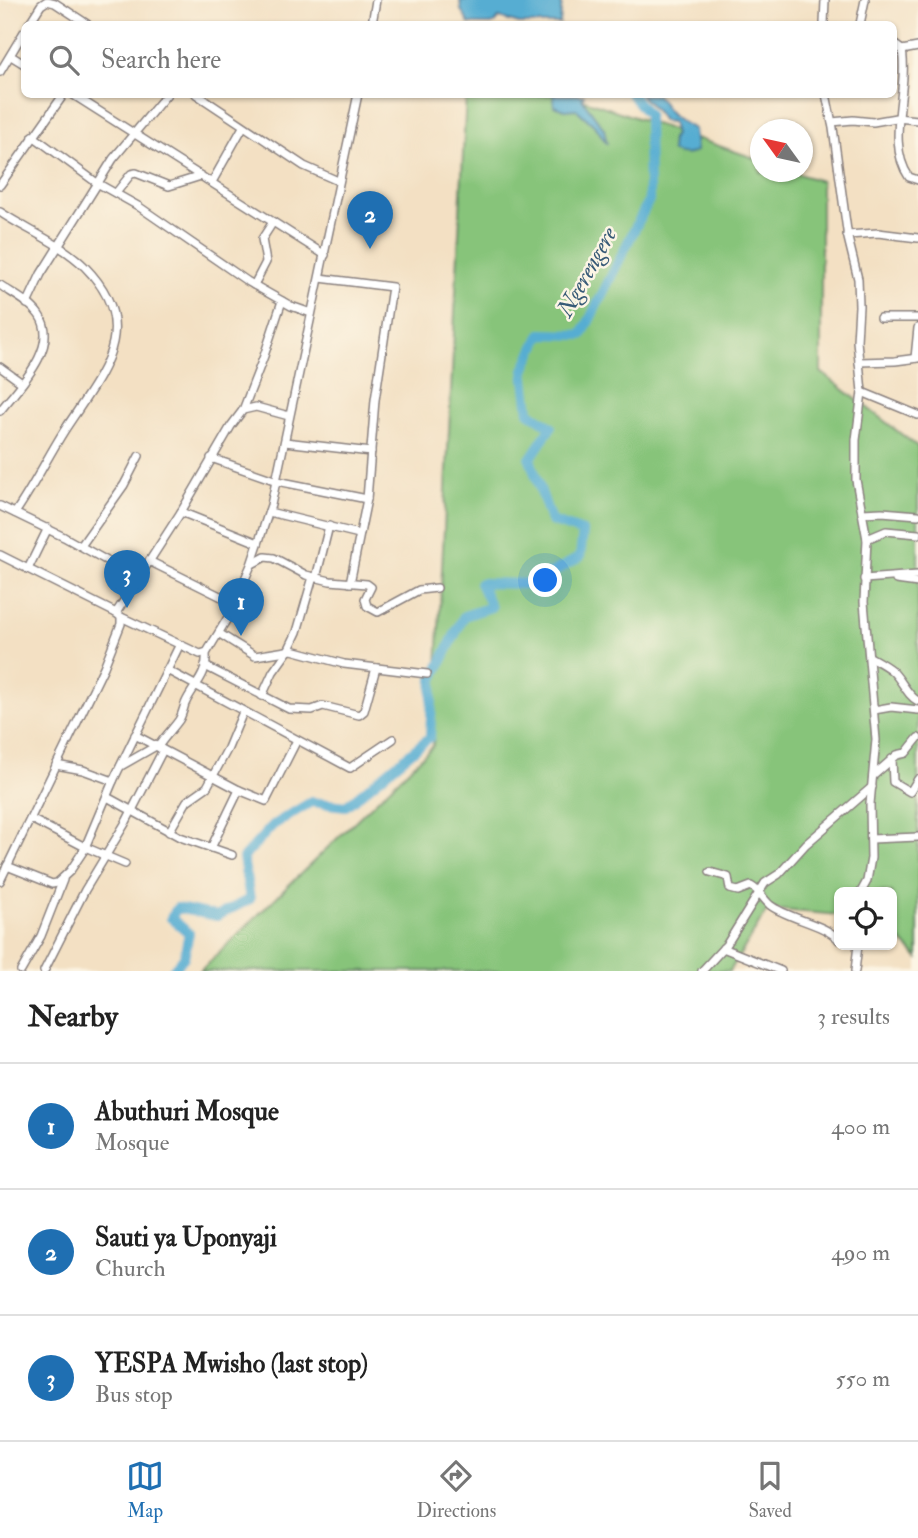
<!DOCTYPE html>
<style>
body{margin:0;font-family:"IM FELL Double Pica",serif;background:#f2f2f2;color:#222}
.controls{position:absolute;right:21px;bottom:21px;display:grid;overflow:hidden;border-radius:10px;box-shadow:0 2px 5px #0004}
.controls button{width:63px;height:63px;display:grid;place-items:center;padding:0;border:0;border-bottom:2px solid #e0e0e0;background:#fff;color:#222;font:35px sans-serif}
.compass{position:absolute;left:750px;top:119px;width:63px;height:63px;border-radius:50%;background:#fff;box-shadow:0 2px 5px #0004;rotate:303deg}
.you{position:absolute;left:546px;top:581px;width:24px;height:24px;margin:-18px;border:5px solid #fff;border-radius:50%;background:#1a73e8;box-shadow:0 0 0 10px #1a73e833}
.badge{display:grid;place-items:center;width:46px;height:46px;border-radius:50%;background:#1f6fb2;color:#fff;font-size:23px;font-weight:700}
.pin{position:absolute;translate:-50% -58px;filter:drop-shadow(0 2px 4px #0008)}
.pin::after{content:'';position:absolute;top:37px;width:24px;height:21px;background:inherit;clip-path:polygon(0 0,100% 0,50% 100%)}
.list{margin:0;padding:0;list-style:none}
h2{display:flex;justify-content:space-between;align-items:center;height:91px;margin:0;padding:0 28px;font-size:30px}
h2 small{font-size:23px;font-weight:400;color:#767676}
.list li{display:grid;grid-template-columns:46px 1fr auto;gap:21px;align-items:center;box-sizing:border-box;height:126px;padding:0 28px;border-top:2px solid #e0e0e0}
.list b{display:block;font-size:26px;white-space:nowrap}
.list p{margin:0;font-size:23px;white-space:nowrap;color:#767676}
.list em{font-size:23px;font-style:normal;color:#767676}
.icon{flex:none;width:38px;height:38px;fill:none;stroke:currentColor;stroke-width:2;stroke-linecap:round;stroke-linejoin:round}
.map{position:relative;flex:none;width:918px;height:971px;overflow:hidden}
.search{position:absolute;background:#fff;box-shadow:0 2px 5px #0004;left:21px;right:21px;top:21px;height:77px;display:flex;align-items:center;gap:18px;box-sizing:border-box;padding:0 24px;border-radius:10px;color:#767676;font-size:26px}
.sheet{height:469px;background:#fff}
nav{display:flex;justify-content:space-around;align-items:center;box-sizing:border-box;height:98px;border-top:2px solid #e0e0e0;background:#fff;font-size:19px;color:#767676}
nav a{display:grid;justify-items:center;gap:4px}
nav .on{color:#1f6fb2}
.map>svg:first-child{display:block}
.green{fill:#87c47a;stroke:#54735a;stroke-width:2}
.water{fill:#56add2;stroke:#3c6886;stroke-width:2}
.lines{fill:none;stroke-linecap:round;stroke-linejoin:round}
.river{stroke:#56add2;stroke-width:10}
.minor-casing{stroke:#8a817f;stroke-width:10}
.minor{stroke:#fff;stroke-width:7}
.labels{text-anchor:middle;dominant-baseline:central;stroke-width:5;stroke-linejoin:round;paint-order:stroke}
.water-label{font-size:24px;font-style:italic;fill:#375a77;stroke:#fcf5e5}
</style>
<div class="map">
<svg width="918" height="971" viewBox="0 0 918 971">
<rect width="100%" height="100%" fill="#fcf5e5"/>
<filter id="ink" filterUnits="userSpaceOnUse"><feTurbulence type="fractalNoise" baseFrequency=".0143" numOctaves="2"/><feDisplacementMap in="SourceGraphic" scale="14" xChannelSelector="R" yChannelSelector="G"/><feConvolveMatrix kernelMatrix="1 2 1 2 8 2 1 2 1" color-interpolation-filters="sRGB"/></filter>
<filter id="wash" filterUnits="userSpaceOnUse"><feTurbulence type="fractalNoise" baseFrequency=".00686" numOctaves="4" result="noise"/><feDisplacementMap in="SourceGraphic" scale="28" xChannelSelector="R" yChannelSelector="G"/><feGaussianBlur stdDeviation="1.57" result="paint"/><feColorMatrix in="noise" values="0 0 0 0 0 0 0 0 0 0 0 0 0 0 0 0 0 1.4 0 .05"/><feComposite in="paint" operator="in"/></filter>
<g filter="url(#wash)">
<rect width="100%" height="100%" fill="#f3e0c3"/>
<path class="green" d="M466,95H570L760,160V172H792L821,181V372L918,447V958L892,931V892H839V915L768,909L730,971H200L433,746Z"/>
<g class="water">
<path d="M460,0H562L560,24H519L499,18L493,24H469L461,10Z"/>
<path d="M553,95H584L582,99L604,129L607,144L596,127L576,109L565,110L554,106Z"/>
<path d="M641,95H657C669,113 674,119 694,129L696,151C690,156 677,155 671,151L672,138L675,135L672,122L663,121C657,110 648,104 641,95Z"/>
</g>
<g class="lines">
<path class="river" d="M172,971L184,957L189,933L171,918L177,908L217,916L250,899L243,858L273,825L311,802L346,806L430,737L433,679L464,616L491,607L480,583L532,584L580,557L583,532L551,521L530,459L551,427L529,412L524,370L541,334L582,335L649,200L648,115L631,94"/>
</g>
</g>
<g filter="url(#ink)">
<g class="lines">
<g class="minor-casing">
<g id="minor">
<path d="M29,24L41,5L47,1L55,3L87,24"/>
<path d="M372,24L376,0"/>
<path d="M824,24L825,0"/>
<path d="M860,24L865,0"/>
<path d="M894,44L902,50C909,90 885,142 909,177L918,180"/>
<path d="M902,50L918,47"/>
<path d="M11,56L24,64"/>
<path d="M0,72L24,32"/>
<path d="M72,94L325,255"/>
<path d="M196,94L304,166L338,181"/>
<path d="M826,94L833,128L848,238L858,279L859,306L857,341L862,392L856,440V480L867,539L864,602L876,740L870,804L871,858L867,881L861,892"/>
<path d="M832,122L853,120L873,122L896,118L918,120"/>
<path d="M33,136L97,183L138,206L247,281L291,306L311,313"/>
<path d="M212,182L243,127"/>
<path d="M0,185L64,94"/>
<path d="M116,193L131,174L136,173L169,186L201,176"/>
<path d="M0,212C27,230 62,244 85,267C145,328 101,374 64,431C47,458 33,487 15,513"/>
<path d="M847,235L878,233L918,238"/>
<path d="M320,278L392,287L375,400L367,499L350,583"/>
<path d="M0,285C13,294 30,302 39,315C61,346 18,388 0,411"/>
<path d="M254,285L266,262L262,239L273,222"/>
<path d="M27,304L41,274L113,159L167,94"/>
<path d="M880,318H918"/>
<path d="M915,358L918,328"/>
<path d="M859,362L895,361L918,358"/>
<path d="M0,367L22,383"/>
<path d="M862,392L918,415"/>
<path d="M243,410L264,356L282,301"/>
<path d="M285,442L371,452"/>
<path d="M211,458L277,481L367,499"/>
<path d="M0,506L64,537L138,578"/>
<path d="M181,512L258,543"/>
<path d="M269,512L359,534"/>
<path d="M862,513L882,512L918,515"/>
<path d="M867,539L886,531L918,534"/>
<path d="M81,546L124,485L139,456"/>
<path d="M0,555L116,613L121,617V624L104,667L0,881"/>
<path d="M149,561L234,603"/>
<path d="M252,564L265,557L274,558L306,575L330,581L367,584L371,587L365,599L367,606L378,612L419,590L437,588"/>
<path d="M28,569L48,528"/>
<path d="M316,578L329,526"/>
<path d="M864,579L918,575"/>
<path d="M896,580L918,583"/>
<path d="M116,613L181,512L231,426L243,410L256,407L289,416"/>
<path d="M121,617L200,654L207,652L230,614L251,565L271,505L358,94"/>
<path d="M220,634L255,656L292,650L344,664L427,674"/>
<path d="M870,657C877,661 885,665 891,670C901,678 907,696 918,701"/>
<path d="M205,666L289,709L312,710L323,706L359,715L364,711L376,668"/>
<path d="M167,670L350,768L393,739"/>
<path d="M262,696L273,672L288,651L297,632L313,577"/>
<path d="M874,710L891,707L918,710"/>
<path d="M135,735L239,790L266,801L297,740"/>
<path d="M158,747C164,737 172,730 179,720C182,715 183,710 185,704C193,685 208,677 206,653"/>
<path d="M892,759L893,782L910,792L918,779"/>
<path d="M56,765L83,770L113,781"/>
<path d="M121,766L156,746"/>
<path d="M874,775L897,755L906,753L918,738"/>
<path d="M107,797L180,837L232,855"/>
<path d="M31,819L85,847L125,864"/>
<path d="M169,832L187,801L207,787L228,748L243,712"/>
<path d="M871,839L918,837"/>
<path d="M211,848L239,790"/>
<path d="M7,866L52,884L57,883L70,871L84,850L113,781L179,646"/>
<path d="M710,872L728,877L730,889L738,891L751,886C760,891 763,899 770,905C788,919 826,924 839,940"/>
<path d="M723,948L781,971"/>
<path d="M21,971L41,936L63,880"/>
<path d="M44,971L85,890L126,822L163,750"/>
<path d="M702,971L727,944L765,883L779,874L806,844L872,787"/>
<path d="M855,971L858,945"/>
</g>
</g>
<use href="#minor" class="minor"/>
</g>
</g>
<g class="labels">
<g class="water-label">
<text transform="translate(587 272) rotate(-61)">Ngerengere</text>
</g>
</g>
</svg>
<div class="controls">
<button><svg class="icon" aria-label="locate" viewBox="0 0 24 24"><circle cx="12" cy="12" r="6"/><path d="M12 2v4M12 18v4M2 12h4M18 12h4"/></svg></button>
</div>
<svg class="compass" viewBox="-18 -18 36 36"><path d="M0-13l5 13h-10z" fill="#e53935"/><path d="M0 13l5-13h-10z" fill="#767676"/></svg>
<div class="you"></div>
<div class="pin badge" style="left:241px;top:636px">1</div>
<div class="pin badge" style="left:370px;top:249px">2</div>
<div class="pin badge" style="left:127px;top:608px">3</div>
<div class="search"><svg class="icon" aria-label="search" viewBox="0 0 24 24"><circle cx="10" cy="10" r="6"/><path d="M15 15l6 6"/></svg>Search here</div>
</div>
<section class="sheet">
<h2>Nearby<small>3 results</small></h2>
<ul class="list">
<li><span class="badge">1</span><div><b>Abuthuri Mosque</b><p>Mosque</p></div><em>400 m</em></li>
<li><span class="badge">2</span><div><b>Sauti ya Uponyaji</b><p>Church</p></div><em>490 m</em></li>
<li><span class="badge">3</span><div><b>YESPA Mwisho (last stop)</b><p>Bus stop</p></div><em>550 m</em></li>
</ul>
</section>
<nav>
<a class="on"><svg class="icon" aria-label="map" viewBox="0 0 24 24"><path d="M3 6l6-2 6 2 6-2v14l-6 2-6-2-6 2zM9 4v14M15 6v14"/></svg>Map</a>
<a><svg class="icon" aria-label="directions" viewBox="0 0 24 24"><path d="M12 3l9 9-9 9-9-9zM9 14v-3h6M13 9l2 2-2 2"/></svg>Directions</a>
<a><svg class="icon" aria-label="saved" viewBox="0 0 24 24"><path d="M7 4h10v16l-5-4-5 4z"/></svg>Saved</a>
</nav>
